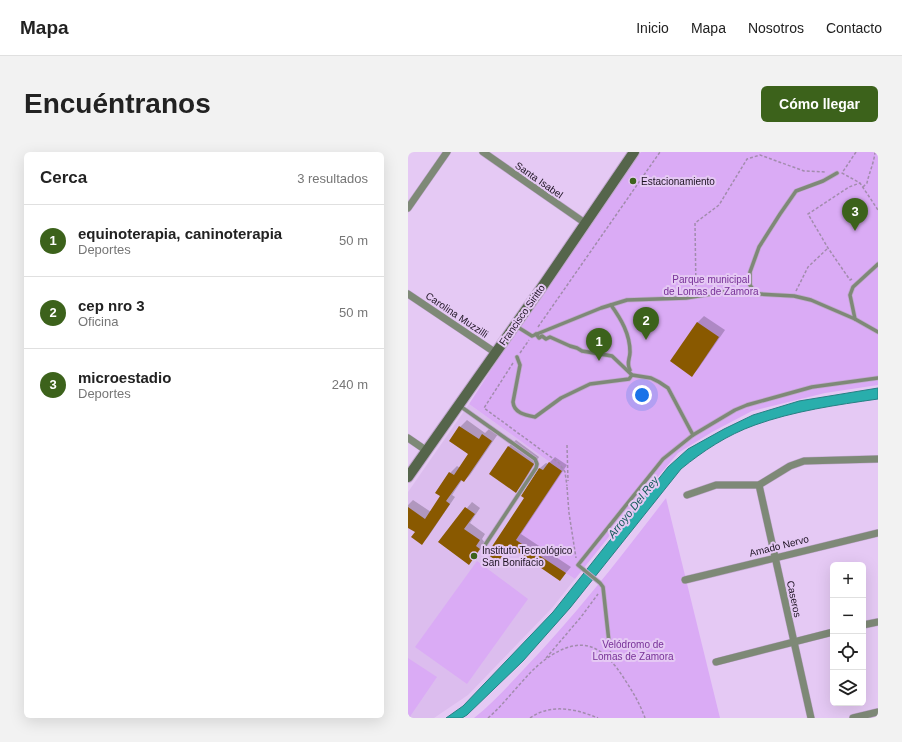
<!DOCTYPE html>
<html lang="es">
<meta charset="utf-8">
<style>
body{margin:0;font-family:Arial,sans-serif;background:#f2f2f2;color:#222}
.controls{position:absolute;right:12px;bottom:12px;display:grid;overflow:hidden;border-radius:6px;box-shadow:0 4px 16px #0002}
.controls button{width:36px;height:36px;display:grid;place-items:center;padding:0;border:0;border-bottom:1px solid #e0e0e0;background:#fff;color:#222;font:20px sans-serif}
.you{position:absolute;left:234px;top:243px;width:14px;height:14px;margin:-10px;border:3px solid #fff;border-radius:50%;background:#1a73e8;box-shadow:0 0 0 6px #1a73e833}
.badge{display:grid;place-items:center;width:26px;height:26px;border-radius:50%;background:#3c621b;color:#fff;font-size:13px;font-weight:700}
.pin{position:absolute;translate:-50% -33px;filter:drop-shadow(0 1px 2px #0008)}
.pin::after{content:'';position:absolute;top:21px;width:14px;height:12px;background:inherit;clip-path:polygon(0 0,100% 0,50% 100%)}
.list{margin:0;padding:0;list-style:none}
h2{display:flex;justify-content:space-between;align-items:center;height:52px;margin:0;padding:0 16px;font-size:17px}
h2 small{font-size:13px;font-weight:400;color:#767676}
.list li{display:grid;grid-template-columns:26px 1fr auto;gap:12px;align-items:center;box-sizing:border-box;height:72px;padding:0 16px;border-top:1px solid #e0e0e0}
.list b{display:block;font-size:15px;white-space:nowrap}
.list p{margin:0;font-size:13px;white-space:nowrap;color:#767676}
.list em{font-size:13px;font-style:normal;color:#767676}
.icon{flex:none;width:22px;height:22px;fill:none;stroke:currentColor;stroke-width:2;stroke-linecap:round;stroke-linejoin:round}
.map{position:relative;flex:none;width:470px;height:566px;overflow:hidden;border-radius:6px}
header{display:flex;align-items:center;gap:24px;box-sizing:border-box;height:56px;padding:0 20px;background:#fff;border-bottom:1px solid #e0e0e0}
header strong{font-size:19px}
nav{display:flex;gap:22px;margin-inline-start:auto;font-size:14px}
.intro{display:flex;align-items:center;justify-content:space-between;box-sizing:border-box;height:96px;padding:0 24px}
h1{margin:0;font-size:28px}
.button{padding:10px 18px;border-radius:6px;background:#3c621b;color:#fff;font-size:14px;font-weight:700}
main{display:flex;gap:24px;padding:0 24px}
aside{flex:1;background:#fff;border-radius:6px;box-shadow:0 4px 16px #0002}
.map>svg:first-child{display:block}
.built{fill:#dcbdee}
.green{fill:#daabf5}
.water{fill:#29aeac;stroke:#268083}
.shadow{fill:#0003}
.building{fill:#895900}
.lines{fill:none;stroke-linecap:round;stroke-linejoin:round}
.lane-casing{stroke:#c1a8ce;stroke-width:5}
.street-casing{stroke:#c1a8ce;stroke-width:8}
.secondary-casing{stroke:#c1a8ce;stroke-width:12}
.path{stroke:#a28cad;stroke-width:1.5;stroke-dasharray:3 2;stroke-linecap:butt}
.lane{stroke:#7e8977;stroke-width:3.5}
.street{stroke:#7e8977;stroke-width:7}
.secondary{stroke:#55654b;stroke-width:10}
.poi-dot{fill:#3c621b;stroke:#e5c9f4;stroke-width:1.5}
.labels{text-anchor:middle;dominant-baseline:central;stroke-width:4;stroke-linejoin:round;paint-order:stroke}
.street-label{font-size:10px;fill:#1e1423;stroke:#e5c9f4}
.poi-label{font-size:10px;fill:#1e1423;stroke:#e5c9f4;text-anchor:start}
.park-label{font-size:10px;fill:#773197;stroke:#e5c9f4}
.water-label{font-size:11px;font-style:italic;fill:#135a58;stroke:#e5c9f4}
</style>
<header>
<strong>Mapa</strong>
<nav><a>Inicio</a><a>Mapa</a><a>Nosotros</a><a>Contacto</a></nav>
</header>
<div class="intro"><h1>Encuéntranos</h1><a class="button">Cómo llegar</a></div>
<main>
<aside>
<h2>Cerca<small>3 resultados</small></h2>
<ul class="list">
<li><span class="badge">1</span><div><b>equinoterapia, caninoterapia</b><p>Deportes</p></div><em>50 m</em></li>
<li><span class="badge">2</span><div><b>cep nro 3</b><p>Oficina</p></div><em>50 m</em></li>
<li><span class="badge">3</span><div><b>microestadio</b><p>Deportes</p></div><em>240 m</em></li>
</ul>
</aside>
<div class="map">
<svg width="470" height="566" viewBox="0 0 470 566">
<rect width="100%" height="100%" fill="#e5c9f4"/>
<path class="built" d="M61,252L154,319L108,388L167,427L144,456L60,543L26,566H0V340Z"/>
<g class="green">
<path d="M233,0H470V233L417,241L344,259L304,280L270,301L236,341L167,427L108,388L154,319L61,252L110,176Z"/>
<path d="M258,346L312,566H66C84,552 100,534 116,517C167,464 213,405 258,346Z"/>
<path d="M69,409L120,447L59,532L7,495Z"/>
<path d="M0,506L29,525L1,566H0Z"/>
</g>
<path class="water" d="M470,236V247C428,253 386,259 347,273C319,283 295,299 273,317L162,456L115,509L59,563L54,566H38L55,554L145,460L260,315L280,297L316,277L345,263L391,249Z"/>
<g class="shadow">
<path d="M296,164L317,178L290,217L284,223L263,209L290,170Z"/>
<path d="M59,268L77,281L82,276L90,282L62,323L56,329L54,328L44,343L47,345L20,385L14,391L8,380L0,374V353L5,348L23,360L34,344L28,340L42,321L49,314L52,316L62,302L52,275Z"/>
<path d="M108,288L131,305L114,333L108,339L82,321L101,294Z"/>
<path d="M147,305L159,313L113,382L163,415L152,428L102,393L90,408L117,346L114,344L132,316L138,311L140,312Z"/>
<path d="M64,350L72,356L62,371L77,382L74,387L77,391L61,412L31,390Z"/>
</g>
<g class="building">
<path d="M289,170L311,185L284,225L262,209Z"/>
<path d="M51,274L71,287L74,282L84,289L56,330L53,328L38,349L42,352L14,393L3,385L7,380L0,376V355L17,367L32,344L27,341L41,320L46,323L60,302L41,289Z"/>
<path d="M100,294L126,312L108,341L81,322Z"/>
<path d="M141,310L154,319L108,388L158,421L152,429L101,394L90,410L79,402L116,346L113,344L131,316L135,318Z"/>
<path d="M57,355L67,362L56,377L72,388L68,394L72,397L61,413L30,390Z"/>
</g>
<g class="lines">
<g class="lane-casing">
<g id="lane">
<path d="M470,112L445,135L442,143L447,167L470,180"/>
<path d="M348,142L342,133V120L351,95L372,62L388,39L415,29L429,21"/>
<path d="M203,153C213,167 222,182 222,200C222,207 218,211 222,218"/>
<path d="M108,174L124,184L193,156L219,148L278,146L316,140L386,144L403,148L447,167"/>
<path d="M128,182L131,186L134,184L138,187L142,185L162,194L169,196L174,199L204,204L224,223L243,226L251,230L260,236L285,283"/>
<path d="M109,205L112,213L105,250C106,261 117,263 127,265L153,246L182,232L221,227L224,223"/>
<path d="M52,254L127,307L129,312L128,316L75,396"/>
<path d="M201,490L195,435L192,431L170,413L255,307L285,283L327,258L339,253L404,235L470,226"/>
</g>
</g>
<g class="street-casing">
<g id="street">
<path d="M75,0L177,71"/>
<path d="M0,56L39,0"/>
<path d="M0,142L88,201"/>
<path d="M0,286L19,299"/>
<path d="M351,333L403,566"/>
<path d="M279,343L308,333H351L382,314L396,309L470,307"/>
<path d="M277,428L470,381"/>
<path d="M455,473L470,470"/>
<path d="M308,510L425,480"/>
<path d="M445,566L470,560"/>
</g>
</g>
<g class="secondary-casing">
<path id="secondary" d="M0,325L134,135L226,0"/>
</g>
<g class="path">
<path d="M448,0L434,21L452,31L470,58"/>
<path d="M455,35L459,31C461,21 466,11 467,0"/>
<path d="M444,127L442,128L420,96L400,62L441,35L452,31"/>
<path d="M288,139L287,71L311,53L339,7L352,3L396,19L418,20"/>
<path d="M388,139L400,115L420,96"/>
<path d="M130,175L252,0"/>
<path d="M112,201L121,188"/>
<path d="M105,211L76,256L151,311L157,320L159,334"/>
<path d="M159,293L160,329"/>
<path d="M159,335L161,361L168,406"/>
<path d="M202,494L203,508"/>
<path d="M138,506L173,465L190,442"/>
<path d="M80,566C100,549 118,521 138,507C174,481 196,494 217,528C225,540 232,552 237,566"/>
<path d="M122,566C143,551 168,557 190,566"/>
</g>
<use href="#lane" class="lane"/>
<use href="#street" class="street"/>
<use href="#secondary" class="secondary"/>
</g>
<g class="poi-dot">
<circle cx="225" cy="29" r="4"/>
<circle cx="66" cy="404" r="4"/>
</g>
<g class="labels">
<g class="street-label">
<text transform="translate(131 28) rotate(35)">Santa Isabel</text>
<text transform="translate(49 163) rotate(34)">Carolina Muzzilli</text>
<text transform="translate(114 163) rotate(-55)">Francisco Siritto</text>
<text transform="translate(371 394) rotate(-14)">Amado Nervo</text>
<text transform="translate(386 447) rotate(78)">Caseros</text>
</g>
<g class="poi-label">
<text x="233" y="29">Estacionamiento</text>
<text x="74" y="398">Instituto Tecnológico<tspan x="74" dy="12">San Bonifacio</tspan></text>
</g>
<g class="park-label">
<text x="303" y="127">Parque municipal<tspan x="303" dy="12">de Lomas de Zamora</tspan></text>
<text x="225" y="492">Velódromo de<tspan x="225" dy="12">Lomas de Zamora</tspan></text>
</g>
<g class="water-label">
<text transform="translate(225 355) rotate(-52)">Arroyo Del Rey</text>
</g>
</g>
</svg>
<div class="controls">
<button>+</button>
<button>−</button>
<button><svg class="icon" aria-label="locate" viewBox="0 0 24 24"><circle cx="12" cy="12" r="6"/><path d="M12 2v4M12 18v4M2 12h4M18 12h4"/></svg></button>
<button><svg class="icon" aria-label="layers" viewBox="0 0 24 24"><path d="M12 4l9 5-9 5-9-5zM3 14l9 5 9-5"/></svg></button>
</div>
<div class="you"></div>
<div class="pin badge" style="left:191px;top:209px">1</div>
<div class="pin badge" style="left:238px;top:188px">2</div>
<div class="pin badge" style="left:447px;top:79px">3</div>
</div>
</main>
